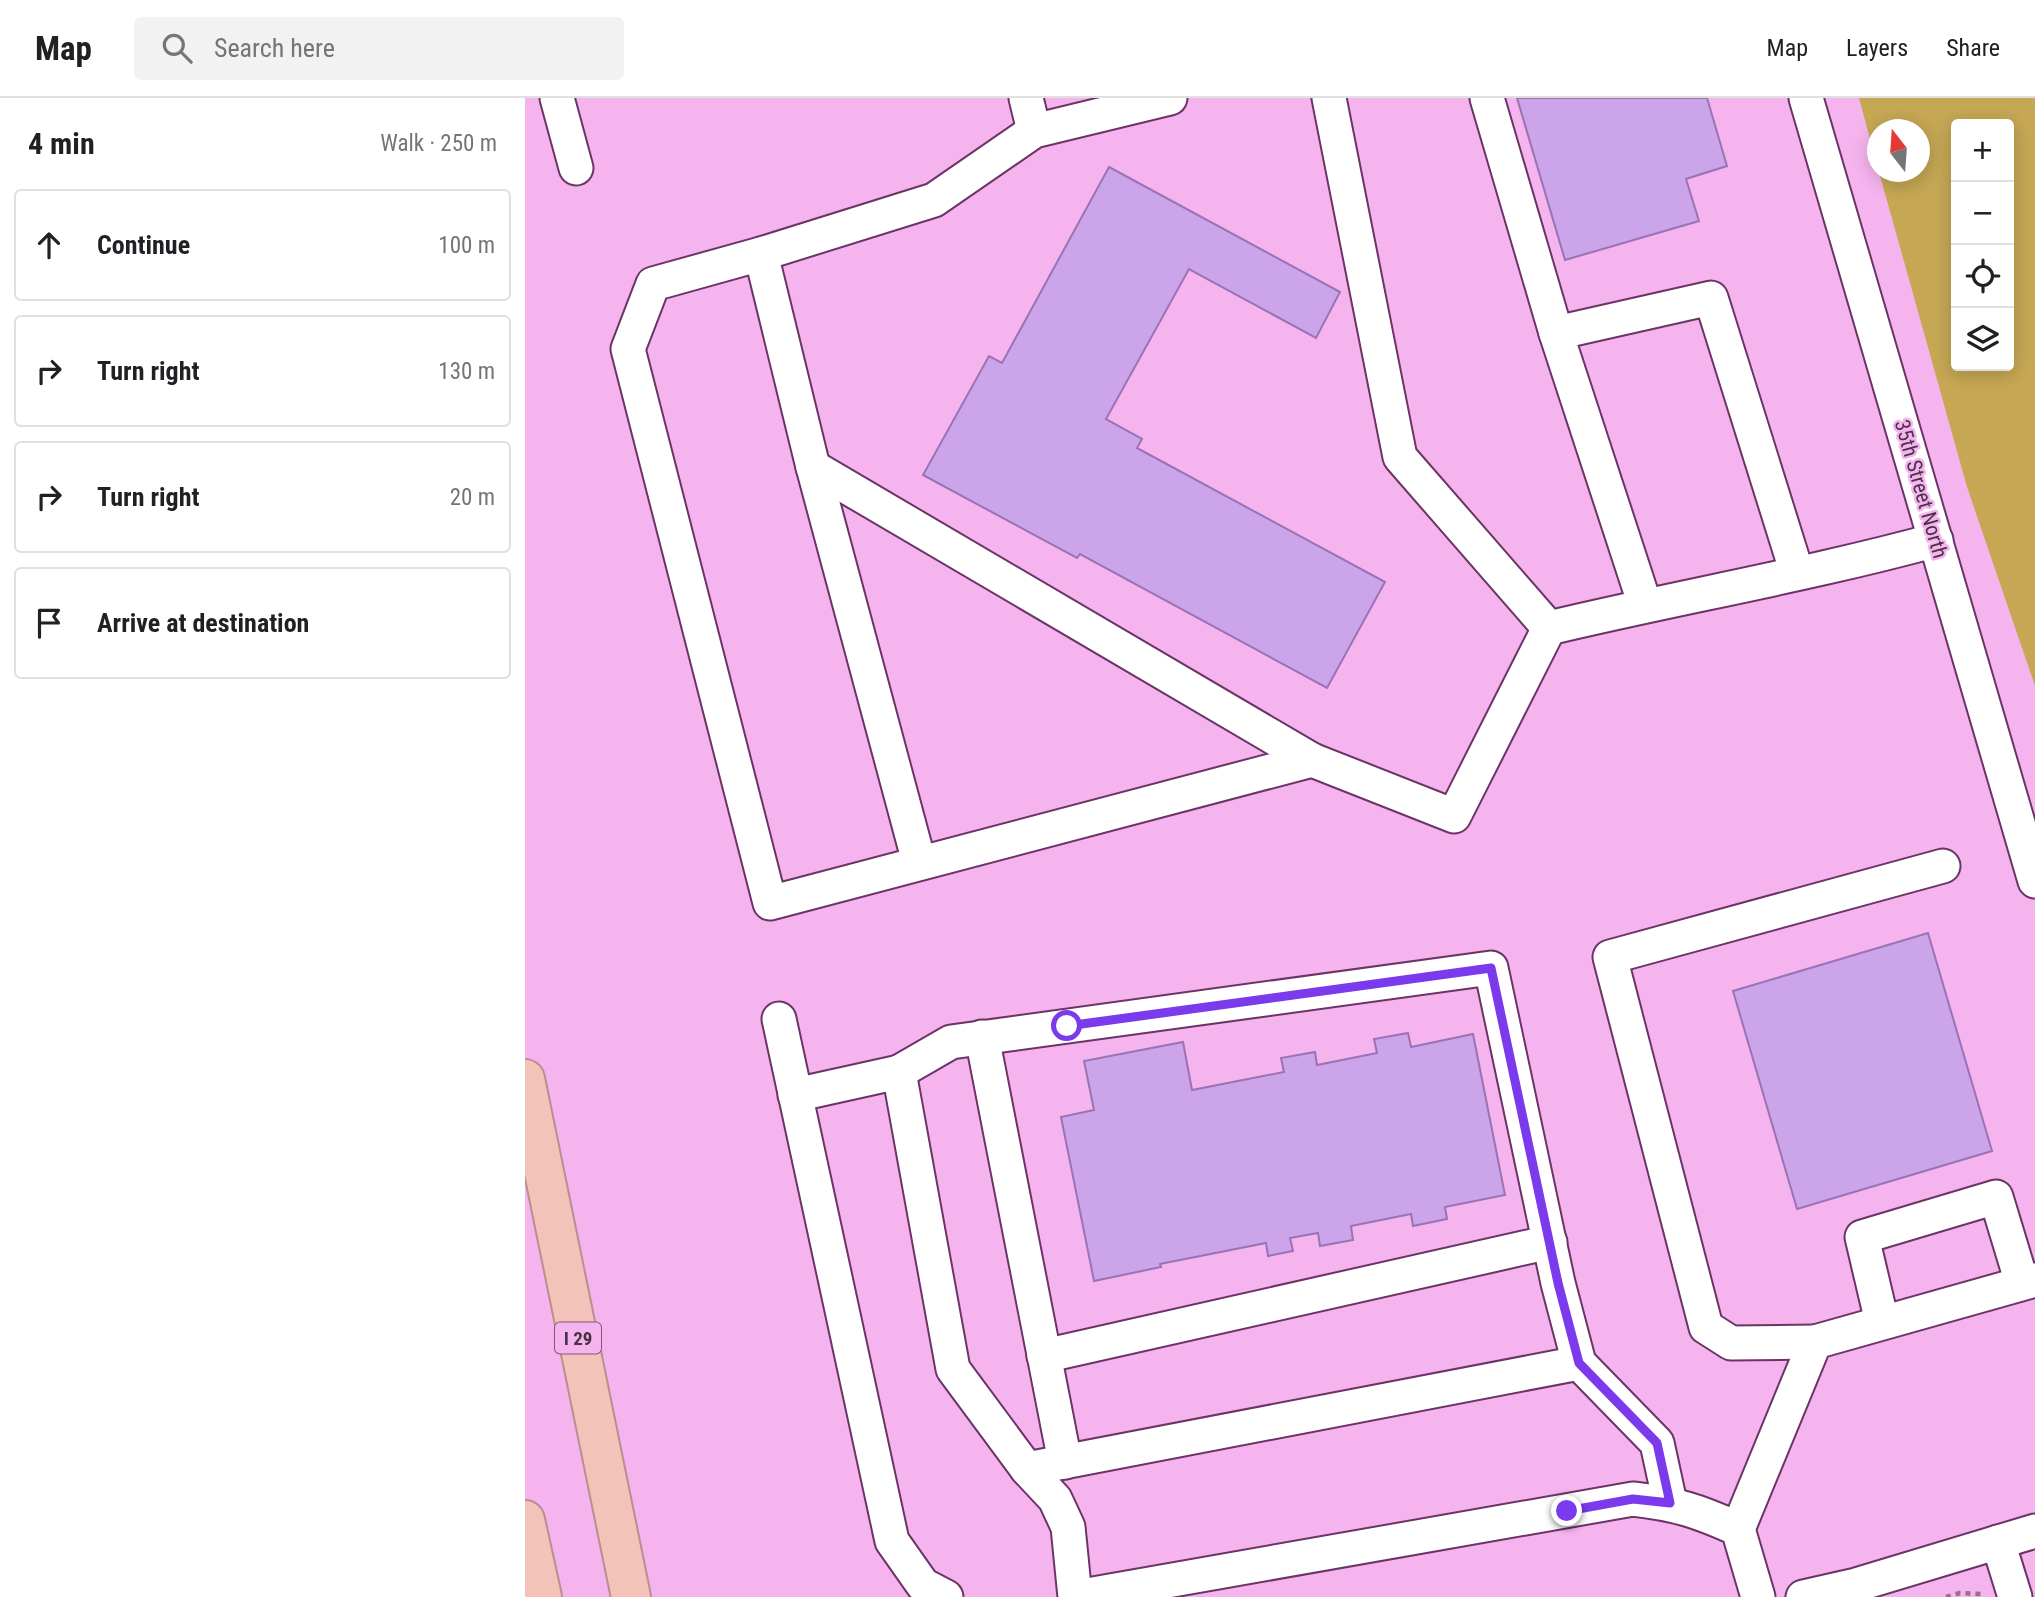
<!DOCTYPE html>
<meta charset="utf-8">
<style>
body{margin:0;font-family:"Roboto Condensed",sans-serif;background:#f2f2f2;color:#202124}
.controls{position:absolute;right:21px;top:21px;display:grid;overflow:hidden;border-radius:7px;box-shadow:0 4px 18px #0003}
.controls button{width:63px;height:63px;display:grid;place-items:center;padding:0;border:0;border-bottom:2px solid #e0e0e0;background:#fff;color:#202124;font:35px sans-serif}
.compass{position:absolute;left:1342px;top:21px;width:63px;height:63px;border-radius:50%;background:#fff;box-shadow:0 4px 18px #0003;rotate:343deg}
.stop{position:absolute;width:21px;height:21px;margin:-16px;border:5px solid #7c3aed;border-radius:50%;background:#fff}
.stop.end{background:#7c3aed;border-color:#fff;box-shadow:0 2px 7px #0008}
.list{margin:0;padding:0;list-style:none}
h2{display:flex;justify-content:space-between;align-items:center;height:91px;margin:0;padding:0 28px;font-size:30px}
h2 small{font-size:23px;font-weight:400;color:#757577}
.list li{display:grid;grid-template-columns:46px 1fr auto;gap:21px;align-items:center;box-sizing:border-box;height:112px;margin:0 14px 14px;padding:0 14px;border:2px solid #e0e0e0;border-radius:7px}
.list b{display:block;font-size:26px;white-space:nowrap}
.list em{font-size:23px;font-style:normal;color:#757577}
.icon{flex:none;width:38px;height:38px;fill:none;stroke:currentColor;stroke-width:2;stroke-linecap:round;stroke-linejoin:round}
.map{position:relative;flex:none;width:1510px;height:1499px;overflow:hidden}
header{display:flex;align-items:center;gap:42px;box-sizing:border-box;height:98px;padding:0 35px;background:#fff;border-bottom:2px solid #e0e0e0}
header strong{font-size:33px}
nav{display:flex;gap:38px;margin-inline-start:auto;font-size:24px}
.search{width:490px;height:63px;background:#f2f2f2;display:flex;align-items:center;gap:18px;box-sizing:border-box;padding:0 24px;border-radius:7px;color:#757577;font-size:26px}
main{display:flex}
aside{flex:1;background:#fff}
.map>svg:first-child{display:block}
.green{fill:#c6a854;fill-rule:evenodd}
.building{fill:#cba4e9;stroke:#9973b5;stroke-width:2}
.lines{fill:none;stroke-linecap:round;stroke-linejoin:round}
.minor-casing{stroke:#6b3467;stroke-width:37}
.highway-casing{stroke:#b88f91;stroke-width:42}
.path{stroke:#9a6e95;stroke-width:4.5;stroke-dasharray:5 5;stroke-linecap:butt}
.minor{stroke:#fff;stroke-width:33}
.highway{stroke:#f3c2b9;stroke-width:38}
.route{stroke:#7c3aed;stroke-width:9}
.labels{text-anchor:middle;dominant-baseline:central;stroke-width:5;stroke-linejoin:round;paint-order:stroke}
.shield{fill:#f5b4ee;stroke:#7e587a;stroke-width:2}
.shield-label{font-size:19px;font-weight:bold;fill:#4b3148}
.street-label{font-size:21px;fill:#4b3148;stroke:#f5b4ee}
</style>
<header>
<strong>Map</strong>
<div class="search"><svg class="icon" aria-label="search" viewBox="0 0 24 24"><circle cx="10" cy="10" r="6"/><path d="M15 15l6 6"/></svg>Search here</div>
<nav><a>Map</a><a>Layers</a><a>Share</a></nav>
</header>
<main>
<aside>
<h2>4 min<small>Walk · 250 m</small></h2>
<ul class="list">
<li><svg class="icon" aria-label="ahead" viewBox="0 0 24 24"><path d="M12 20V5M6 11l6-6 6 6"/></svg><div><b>Continue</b></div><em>100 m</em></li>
<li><svg class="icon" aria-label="right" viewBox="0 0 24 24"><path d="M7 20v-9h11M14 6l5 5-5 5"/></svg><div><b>Turn right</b></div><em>130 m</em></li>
<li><svg class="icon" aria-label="right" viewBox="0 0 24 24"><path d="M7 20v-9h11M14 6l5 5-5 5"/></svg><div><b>Turn right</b></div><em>20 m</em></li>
<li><svg class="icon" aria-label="arrive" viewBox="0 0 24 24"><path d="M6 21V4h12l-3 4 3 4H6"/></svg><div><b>Arrive at destination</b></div></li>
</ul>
</aside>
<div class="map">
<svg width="1510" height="1499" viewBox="0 0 1510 1499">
<rect width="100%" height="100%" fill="#f5b4ee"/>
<path class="green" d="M1334,0H1510V588L1442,389L1354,74H1394V32H1352V67ZM1431,26H1484V268H1431Z"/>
<g class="building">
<path d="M992,0H1182L1202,68L1161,81L1174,123L1040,162Z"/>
<path d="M584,69L815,194L791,240L664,171L581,321L617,341L612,350L860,484L802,590L555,456L552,460L398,377L464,258L477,265Z"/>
<path d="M1403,835L1467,1053L1272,1111L1208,893Z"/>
<path d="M883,935L886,949L948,936L980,1097L920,1109L922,1121L888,1128L886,1116L826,1128L828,1142L795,1148L793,1135L765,1140L768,1153L743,1158L741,1145L635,1166L636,1169L569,1183L536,1019L569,1012L559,963L658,944L667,992L759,974L756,960L790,954L792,967L852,955L849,941Z"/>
</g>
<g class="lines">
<g class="minor-casing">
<g id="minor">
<path d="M32,0L51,70"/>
<path d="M501,0L509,33"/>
<path d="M645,0L509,33L409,102L236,156L128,186L103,251L245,805L787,662L929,718L1024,530"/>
<path d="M804,0L875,359L1024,530C1153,499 1283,477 1411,442"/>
<path d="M962,0L1031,235"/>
<path d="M1281,0L1510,783"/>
<path d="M236,156L288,369L394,764"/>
<path d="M288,369L787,662"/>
<path d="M1120,507L1031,235L1186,200L1272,475"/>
<path d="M254,921L367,1443L398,1487L421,1499"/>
<path d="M457,939L540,1364"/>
<path d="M374,974L426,944L966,870L1033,1185L1054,1265L1132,1345L1145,1405"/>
<path d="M270,997L374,974L428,1271L502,1371L530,1401L543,1429L550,1499"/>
<path d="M1357,1224L1337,1139L1471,1099L1497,1185"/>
<path d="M1290,1244L1206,1245L1181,1229L1085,859L1418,768"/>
<path d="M519,1258L1025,1144"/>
<path d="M502,1371L1054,1265"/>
<path d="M1213,1431L1290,1244L1510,1182"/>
<path d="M1473,1444L1490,1499"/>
<path d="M551,1499L1108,1401C1152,1406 1173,1413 1213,1431L1233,1499"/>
<path d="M1278,1499L1331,1487L1510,1433"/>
</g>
</g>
<g class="highway-casing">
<g id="highway">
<path d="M0,981L106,1499"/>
<path d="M0,1422L17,1499"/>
</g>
</g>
<path class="path" d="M1421,1499L1435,1495L1458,1496"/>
<use href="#minor" class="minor"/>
<use href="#highway" class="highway"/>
</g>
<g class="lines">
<path class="route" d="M542,928L966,870L1033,1185L1054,1265L1132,1345L1145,1405L1108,1401L1042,1413"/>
</g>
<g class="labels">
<rect class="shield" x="30" y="1224.5" width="46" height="31" rx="5"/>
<g class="shield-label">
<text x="53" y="1240">I 29</text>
</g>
<g class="street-label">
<text transform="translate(1396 391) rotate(74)">35th Street North</text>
</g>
</g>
</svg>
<div class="controls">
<button>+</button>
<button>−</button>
<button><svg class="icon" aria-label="locate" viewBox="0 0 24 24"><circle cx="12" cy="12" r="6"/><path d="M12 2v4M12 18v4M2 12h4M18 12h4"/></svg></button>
<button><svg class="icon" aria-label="layers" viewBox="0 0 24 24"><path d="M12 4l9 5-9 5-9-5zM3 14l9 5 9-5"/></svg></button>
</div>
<svg class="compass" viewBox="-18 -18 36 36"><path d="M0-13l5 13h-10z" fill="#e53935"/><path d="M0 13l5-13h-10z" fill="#757577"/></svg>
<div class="stop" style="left:542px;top:928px"></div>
<div class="stop end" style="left:1042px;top:1413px"></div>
</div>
</main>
